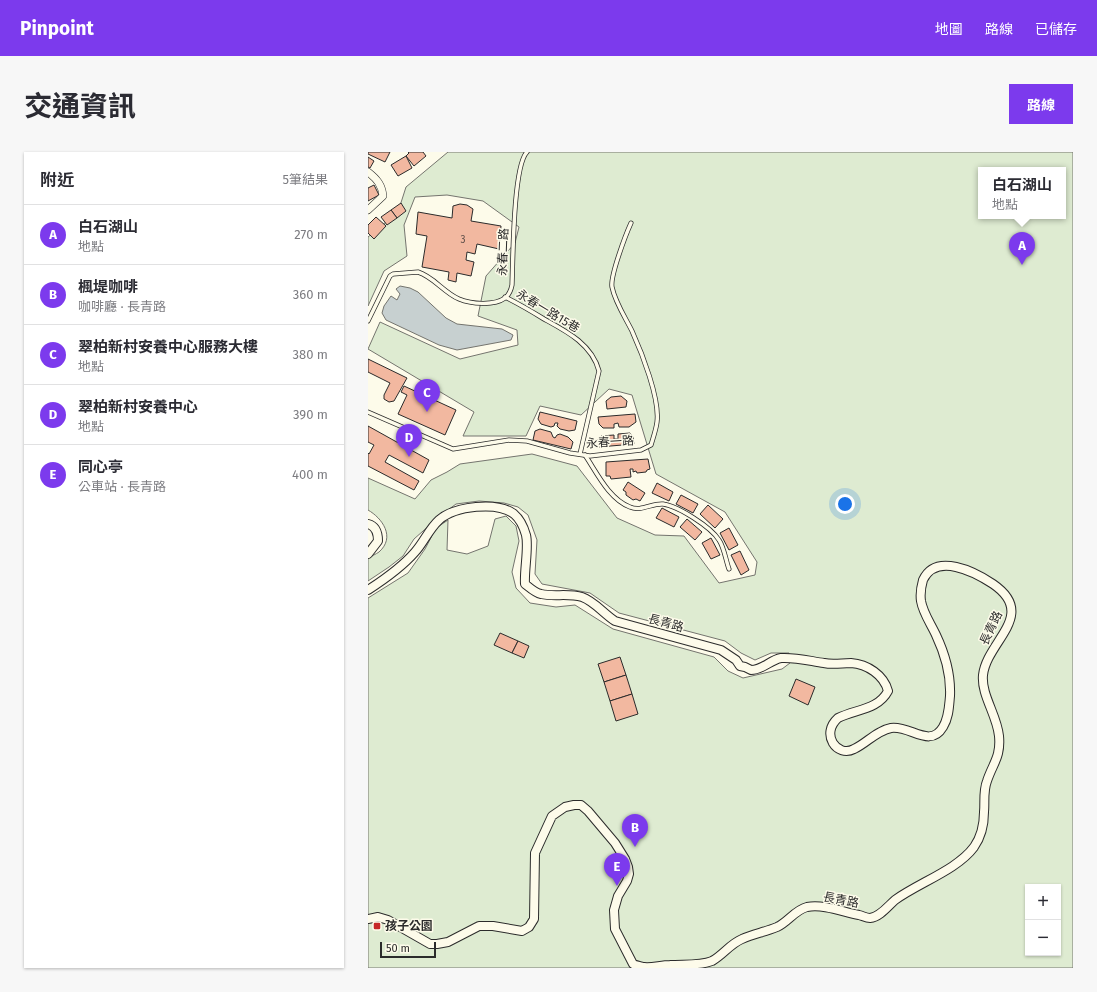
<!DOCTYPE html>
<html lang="zh-TW">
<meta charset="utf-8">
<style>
body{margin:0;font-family:"Fira Sans","Noto Sans TC",sans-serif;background:#f7f7f7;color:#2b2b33}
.controls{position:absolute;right:12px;bottom:12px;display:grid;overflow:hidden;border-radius:0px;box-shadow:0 1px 3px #0004}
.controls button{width:36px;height:36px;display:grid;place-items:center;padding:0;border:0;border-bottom:1px solid #e1e1e2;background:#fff;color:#2b2b33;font:20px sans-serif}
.scale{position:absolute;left:12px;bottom:10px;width:56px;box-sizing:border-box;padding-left:4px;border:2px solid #2b2b2b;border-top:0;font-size:11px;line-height:14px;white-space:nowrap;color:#2b2b2b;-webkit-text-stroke:3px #fdfbea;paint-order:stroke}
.you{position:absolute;left:477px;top:352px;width:14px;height:14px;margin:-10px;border:3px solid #fff;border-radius:50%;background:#1a73e8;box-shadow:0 0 0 6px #1a73e833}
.badge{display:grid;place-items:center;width:26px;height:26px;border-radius:50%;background:#7c3aed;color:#fff;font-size:13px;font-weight:700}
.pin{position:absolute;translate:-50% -33px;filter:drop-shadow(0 1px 2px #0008)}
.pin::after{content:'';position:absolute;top:21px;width:14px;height:12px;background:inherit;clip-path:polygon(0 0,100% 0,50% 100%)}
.popup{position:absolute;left:610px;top:15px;width:88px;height:52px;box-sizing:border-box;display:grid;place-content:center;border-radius:0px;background:#fff;filter:drop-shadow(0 1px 3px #0005);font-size:13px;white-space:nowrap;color:#7c7c81}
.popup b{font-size:15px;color:#2b2b33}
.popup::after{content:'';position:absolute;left:50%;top:100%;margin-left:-8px;border:8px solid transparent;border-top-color:#fff}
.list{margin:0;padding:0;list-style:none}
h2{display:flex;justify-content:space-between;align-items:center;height:52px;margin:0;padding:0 16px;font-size:17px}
h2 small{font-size:13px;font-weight:400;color:#7c7c81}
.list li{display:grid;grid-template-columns:26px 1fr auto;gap:12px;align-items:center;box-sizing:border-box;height:60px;padding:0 16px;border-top:1px solid #e1e1e2}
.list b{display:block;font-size:15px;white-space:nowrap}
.list p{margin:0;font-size:13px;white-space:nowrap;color:#7c7c81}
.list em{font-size:13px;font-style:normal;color:#7c7c81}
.map{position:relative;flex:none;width:705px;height:816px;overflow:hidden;border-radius:0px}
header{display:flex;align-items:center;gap:24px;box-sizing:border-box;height:56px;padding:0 20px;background:#7c3aed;color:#fff}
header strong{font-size:19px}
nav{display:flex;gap:22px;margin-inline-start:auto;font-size:14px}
.intro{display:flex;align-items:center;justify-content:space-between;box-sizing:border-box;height:96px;padding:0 24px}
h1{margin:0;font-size:28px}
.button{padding:10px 18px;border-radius:0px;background:#7c3aed;color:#fff;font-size:14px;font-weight:700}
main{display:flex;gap:24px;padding:0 24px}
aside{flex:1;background:#fff;border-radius:0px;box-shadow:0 1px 3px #0004}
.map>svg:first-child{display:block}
.green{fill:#deebd1;stroke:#74746e;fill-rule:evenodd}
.water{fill:#c7d0d0;stroke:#74746e}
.building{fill:#f2b8a0;stroke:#2b2b2b}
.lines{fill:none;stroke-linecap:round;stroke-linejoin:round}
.service-casing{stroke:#2b2b2b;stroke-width:5}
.minor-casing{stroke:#2b2b2b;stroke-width:8}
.tertiary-casing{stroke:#2b2b2b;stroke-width:10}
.service{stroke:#fdfbea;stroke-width:3.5}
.minor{stroke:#fdfbea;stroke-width:7}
.tertiary{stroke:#fdfbea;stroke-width:8}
.poi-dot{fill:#c62828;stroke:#fdfbea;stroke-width:1.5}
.labels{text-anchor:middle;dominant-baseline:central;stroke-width:3;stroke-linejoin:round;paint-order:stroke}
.number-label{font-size:10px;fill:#5d4e48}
.street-label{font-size:12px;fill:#2b2b2b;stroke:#fdfbea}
.poi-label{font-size:12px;font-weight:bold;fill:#2b2b2b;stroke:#fdfbea;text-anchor:start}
</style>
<header>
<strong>Pinpoint</strong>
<nav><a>地圖</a><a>路線</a><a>已儲存</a></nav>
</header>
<div class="intro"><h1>交通資訊</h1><a class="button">路線</a></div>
<main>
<aside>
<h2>附近<small>5筆結果</small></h2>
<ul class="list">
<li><span class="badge">A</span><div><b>白石湖山</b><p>地點</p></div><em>270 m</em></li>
<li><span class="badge">B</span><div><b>楓堤咖啡</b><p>咖啡廳 · 長青路</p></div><em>360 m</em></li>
<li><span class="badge">C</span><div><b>翠柏新村安養中心服務大樓</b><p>地點</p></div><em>380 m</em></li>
<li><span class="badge">D</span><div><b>翠柏新村安養中心</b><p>地點</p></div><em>390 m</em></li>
<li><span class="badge">E</span><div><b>同心亭</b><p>公車站 · 長青路</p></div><em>400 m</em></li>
</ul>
</aside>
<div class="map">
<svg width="705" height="816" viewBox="0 0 705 816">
<rect width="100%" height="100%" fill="#fdfbea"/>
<path class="green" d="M80,0H705V816H0V446L40,421L57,397L68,376L80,368L79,398L99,402L120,394L127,367L138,364L148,374L151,389L144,420L148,436L162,451L188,455L207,453L245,477L346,505L360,519L375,526L414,517L422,511L421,501H403L387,508L373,501L357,489L251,461L222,441L174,432L167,422L169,388L160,363L150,355L136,351L111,349L88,352L72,364L46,387L35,404L21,415L0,429V406C4,404 8,402 11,400C28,385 14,366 0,358V326L47,347L63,328L79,320L92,312L164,302L209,314L249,366L287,383L316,384L351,431L387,423L389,410L357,360L288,322L264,243L241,237L213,263L172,254L158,284H95L106,260L0,197L12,170L92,207L150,193L149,178L110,164L118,124L147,91L151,75L115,49L79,43L47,45L36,73L39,104L16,119L0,154V85L30,60L38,35ZM613,18H695V64H613ZM660,735H690V801H660Z"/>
<path class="water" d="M32,134L42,136L50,140L78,166L89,172L134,177L145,183L143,188L89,198L71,193L18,168L14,161L16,154L23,144L29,148L32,142L28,137Z"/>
<g class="building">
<path d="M0,0H22L17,10L0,2Z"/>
<path d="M40,0H55L58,4L46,14L38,4L41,1Z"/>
<path d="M38,4L44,16L30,24L23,13Z"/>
<path d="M0,5L6,9L2,16L0,15Z"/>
<path d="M6,33L11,43L0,49V36Z"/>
<path d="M33,51L38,59L29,66L23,58Z"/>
<path d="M92,52L99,53L105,57L103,69L133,74L131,97L109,92L107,102L99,100L98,108L106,110L103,124L89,121L88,130L80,128L81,120L54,115L59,84L48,82L50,60L84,66L85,54Z"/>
<path d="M23,58L29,66L19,73L13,65Z"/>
<path d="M8,65L18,74L6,87L0,81V73Z"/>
<path d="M0,207L39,226L26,249L21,250L16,247V243L22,231L0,220Z"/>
<path d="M36,234L88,258L77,283L30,262L39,243L33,240Z"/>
<path d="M253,244L259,249L258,255L239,257L238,249L243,245Z"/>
<path d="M172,260L209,269L207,278L201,279L192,277L189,274L190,271H187L186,274L183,275L173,272L170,267Z"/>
<path d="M267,262L268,270L261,275H251L250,271L246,272V276H235L231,272L230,265Z"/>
<path d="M0,274L61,308L55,321L21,303L17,310L51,329L46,338L0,314V301L1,302L6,293L0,290Z"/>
<path d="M172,277L183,280L185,285L187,286L189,283L192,282L200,285L205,290L203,297L165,288L167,279Z"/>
<path d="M262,281L265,285L266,292L231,295L230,287L233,284L246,283V287H250V282Z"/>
<path d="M280,307L282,317L279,318L278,320L269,321L268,319L265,320V317H262L263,325L243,327L242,324H238V310Z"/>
<path d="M260,330L277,341L272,349L268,347L265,348L258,343V340L255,338Z"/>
<path d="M289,331L305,340L301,349L284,341Z"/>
<path d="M313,343L330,352L325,361L308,352Z"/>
<path d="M340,353L355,367L347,376L332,362Z"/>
<path d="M294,356L311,365L306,375L288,366Z"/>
<path d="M319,367L334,380L327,388L312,375Z"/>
<path d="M361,376L370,393L361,398L352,381Z"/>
<path d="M343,386L352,403L343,407L334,391Z"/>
<path d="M372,399L381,418L373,423L363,403Z"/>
<path d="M132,481L150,489L144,501L126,493Z"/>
<path d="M150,489L161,494L156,506L144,501Z"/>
<path d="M252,505L258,523L236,530L230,512Z"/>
<path d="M258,523L264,542L242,549L236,530Z"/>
<path d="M428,527L447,535L440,553L421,544Z"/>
<path d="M264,542L270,562L248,569L242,549Z"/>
</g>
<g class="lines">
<g class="service-casing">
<g id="service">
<path d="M137,145C151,152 163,159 176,167C198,179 224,192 231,219L212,302"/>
<path d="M0,169L22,124L25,122L50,120C66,125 75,140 91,147C103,152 126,154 137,146C141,143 143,138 144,133C145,109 145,14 159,0"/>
<path d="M0,260L85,297L141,288L159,289L202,301L222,304L273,298L283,293C285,286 288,278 289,270C292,247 274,201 264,179C257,165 247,150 244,135C242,124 258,82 263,71"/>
<path d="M217,303C229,321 241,347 262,355C273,360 284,351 295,352C310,354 343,375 351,388C356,395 358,409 361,417"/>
</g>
</g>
<g class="minor-casing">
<path id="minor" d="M0,20C9,27 14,33 15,44L0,58"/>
</g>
<g class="tertiary-casing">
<g id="tertiary">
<path d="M0,372C8,374 10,381 10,389L0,402"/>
<path d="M0,438C17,427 34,415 47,400C56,390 61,377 71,368C87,354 129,349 146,362C152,367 156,376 158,383C161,395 156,418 157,432C161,435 167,441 173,442C186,445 200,441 214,445C226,449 236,462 247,469L353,498L368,508L372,514L377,515L383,518C395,518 402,508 413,506C427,505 442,509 456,511C465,513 474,511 483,511C499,512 516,523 520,539C510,558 488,557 470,566C452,582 469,606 486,597C499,591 508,579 523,576C542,573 562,597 575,575C581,565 581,554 582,544C583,522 577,502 568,483C563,472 555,461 553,449C552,442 553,435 555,428C568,400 607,420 625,432C670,463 619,489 615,523C613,543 629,563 631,584C633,605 625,611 619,629C615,639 617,650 616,660C616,673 613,685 606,695C589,718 550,731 527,748C520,754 512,765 502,766C498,766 495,764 491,763C475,760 456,752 439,755C427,758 420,770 409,775C397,780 385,782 374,787C362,792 355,803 344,809C332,814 315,812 302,813C293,813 284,816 276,815C275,815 267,813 265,812L247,777L246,758L250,744L259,729L261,722L260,715L257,707L247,691L220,659L213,653H206L197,655L184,664L167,701L166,767L161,775L154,779L125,774H111L80,790L69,792H62L20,768L10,765L0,767"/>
</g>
</g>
<use href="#service" class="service"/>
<use href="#minor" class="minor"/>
<use href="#tertiary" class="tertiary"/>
</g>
<rect class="poi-dot" x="5" y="770" width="8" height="8" rx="2"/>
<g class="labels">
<g class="number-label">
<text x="95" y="88">3</text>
</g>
<g class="street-label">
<text transform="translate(135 100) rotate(-88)">永春二路</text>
<text transform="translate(180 159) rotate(31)">永春一路15巷</text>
<text transform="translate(242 290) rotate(-4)">永春一路</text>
<text transform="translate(298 471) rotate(15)">長青路</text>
<text transform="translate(623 476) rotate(-65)">長青路</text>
<text transform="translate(473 748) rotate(11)">長青路</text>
</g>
<g class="poi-label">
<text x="17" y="774">孩子公園</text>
</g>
</g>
</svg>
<div class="controls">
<button>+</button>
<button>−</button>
</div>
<div class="scale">50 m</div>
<div class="you"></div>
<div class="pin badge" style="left:654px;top:113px">A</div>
<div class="popup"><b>白石湖山</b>地點</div>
<div class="pin badge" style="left:267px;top:695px">B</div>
<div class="pin badge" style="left:59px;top:260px">C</div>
<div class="pin badge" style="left:41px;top:305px">D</div>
<div class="pin badge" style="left:249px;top:734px">E</div>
</div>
</main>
